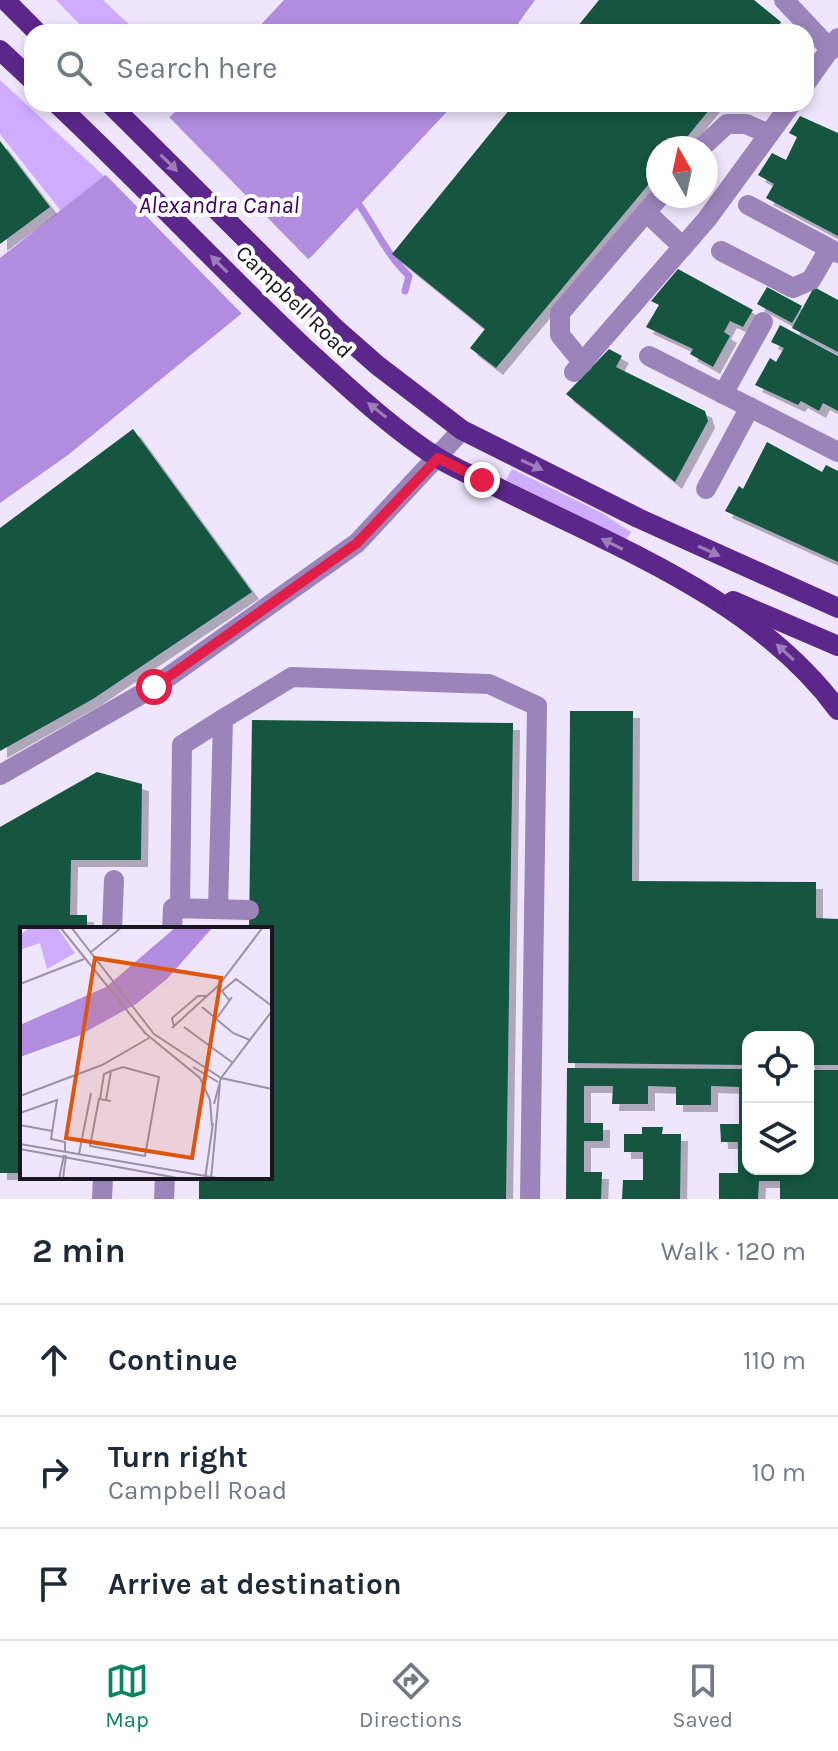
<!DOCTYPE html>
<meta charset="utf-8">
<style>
body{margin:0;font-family:Karla,sans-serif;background:#f2f2f3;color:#1f2937}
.controls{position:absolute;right:24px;bottom:24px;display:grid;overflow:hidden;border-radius:16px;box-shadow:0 4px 12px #0003}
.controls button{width:72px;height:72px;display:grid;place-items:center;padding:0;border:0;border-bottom:2px solid #e0e1e3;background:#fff;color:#1f2937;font:40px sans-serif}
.compass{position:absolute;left:646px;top:136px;width:72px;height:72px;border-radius:50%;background:#fff;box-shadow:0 4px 12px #0003;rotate:351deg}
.stop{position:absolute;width:24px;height:24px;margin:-18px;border:6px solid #e11d48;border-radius:50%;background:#fff}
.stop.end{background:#e11d48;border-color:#fff;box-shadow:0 2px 8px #0008}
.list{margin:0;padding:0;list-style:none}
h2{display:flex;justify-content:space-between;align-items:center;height:104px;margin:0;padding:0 32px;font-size:34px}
h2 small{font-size:26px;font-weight:400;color:#747a83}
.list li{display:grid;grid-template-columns:52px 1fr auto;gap:24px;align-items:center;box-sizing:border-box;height:112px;padding:0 32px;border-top:2px solid #e0e1e3}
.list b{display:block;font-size:30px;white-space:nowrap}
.list p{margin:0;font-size:26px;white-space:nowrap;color:#747a83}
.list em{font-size:26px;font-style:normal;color:#747a83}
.icon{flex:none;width:44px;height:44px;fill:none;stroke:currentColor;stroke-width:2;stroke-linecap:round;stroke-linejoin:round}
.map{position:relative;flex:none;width:838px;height:1199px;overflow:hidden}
.search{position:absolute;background:#fff;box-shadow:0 4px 12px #0003;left:24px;right:24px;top:24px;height:88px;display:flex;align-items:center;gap:20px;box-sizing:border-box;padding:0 28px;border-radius:24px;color:#747a83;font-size:30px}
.sheet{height:440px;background:#fff}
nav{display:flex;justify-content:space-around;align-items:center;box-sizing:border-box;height:112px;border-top:2px solid #e0e1e3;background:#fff;font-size:22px;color:#747a83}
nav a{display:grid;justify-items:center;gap:4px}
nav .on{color:#0c8464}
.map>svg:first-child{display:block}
.green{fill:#d0acfe}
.water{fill:#b18cdf}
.pier{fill:#efe5fd}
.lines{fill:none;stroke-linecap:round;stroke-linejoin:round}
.stream{stroke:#b18cdf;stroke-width:7}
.building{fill:#125641;filter:url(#shadow)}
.minor{stroke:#9b84ba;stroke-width:20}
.major{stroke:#5b278a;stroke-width:20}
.oneway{fill:#9d7db9}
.route{stroke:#e11d48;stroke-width:10}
.labels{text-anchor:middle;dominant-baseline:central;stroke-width:8;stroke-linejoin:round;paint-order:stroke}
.street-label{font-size:22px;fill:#1a1620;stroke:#fff}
.water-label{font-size:24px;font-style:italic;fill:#3e0068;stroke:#fff}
.inset-road{fill:none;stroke:#9a92a5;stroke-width:2}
.view{fill:#de560d;fill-opacity:0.15;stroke:#de560d;stroke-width:4}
.inset-edge{fill:none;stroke:#1a1620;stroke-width:4}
</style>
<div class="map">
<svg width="838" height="1199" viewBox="0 0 838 1199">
<defs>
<filter id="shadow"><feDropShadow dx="7" dy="7" stdDeviation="0" flood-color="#0004"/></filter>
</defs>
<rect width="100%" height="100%" fill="#efe5fd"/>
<g class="green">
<path d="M56,0H103L137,32H87Z"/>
<path d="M0,80L104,176L61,211L0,134Z"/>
<path d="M512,469L602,513L631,532L626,540L506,480Z"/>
</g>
<g class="water">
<path d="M284,0H535L512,32H254Z"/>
<path d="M184,104H454L312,256L68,455L0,503V258L104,176Z"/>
</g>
<path class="pier" d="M167,115L311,262L245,317L103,172Z"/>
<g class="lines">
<path class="stream" d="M360,206C377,231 387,255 409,276L405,291"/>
</g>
<g class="building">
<path d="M599,0H754L781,22L773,32H573Z"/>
<path d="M514,104H714L678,148H658V173L496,368L470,348L485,329L392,254Z"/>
<path d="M800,116L838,133V236L766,198L774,184L758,175L772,153L786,160L797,137L789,133Z"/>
<path d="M0,141L50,207L0,244Z"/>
<path d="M678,269L753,310L743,327L730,321L724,332L730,336L713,367L690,354L693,349L646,327L659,305L651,301Z"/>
<path d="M767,287L802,306L792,323L757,304Z"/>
<path d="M814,287L838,300V352L792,328Z"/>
<path d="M780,325L838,356V411L823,403L819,411L801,401L798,405L755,385L770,358L776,362L784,348L771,342Z"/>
<path d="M609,349L622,356L616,367L705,411L708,421L675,482L566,394Z"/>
<path d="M133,429L252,592L93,699L0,751V528Z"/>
<path d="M767,442L822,472L826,465L838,471V562L725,511L739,486L743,489Z"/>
<path d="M570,711H633L632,881L816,882V918L838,919V1065H808V1037H748V1065L568,1063Z"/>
<path d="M252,720L513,723L506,1199H199V1177H270V929H249Z"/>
<path d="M97,772L142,784L141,860H71L70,915H87V929H22V1173H0V827Z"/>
<path d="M567,1068L748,1069V1169H808V1070H838V1199H780V1181H759L758,1199H719V1173H738V1142H721L720,1124H739V1087L711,1086V1105H676V1087L648,1086V1104H612L613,1086H584V1123H603V1141H584V1172H602L601,1199H566Z"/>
<path d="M642,1127H663L662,1134H681L680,1199H622L623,1180H643V1152H624V1134H642Z"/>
</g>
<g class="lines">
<g class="minor">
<path d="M784,0L831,50"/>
<path d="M806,83L838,38"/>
<path d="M701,148L727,124H746L769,134"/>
<path d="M748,205L838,253"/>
<path d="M646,212L683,247"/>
<path d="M721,251L793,288L811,280L829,249"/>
<path d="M649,356L838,452"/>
<path d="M583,363L560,335V313L660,196"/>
<path d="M574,372L707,219L791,104"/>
<path d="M723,394L763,322"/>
<path d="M706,489L750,407"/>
<path d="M0,775L154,687L357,543L462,430"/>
<path d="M180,908L182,745L223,719"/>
<path d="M218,909L223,719L292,677L489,684L537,706L530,1199"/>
<path d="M112,929L114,880"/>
<path d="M172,929L173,908L249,910"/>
<path d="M102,1199L103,1177"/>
<path d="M164,1199L165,1177"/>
</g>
<g class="major">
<path d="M5,0L37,32"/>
<path d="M0,50L32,80"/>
<path d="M57,104C142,184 222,270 307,350C348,387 391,428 438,458C461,472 489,483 513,495C628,552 760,604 838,710"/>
<path d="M110,104L335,328L377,365L462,430L638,518L838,608"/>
<path d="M733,601L838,646"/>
</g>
</g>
<defs><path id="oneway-solid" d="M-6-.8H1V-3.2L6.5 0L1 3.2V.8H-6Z" transform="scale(2)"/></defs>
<g class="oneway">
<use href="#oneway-solid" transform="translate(169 163) rotate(45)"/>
<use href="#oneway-solid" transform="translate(219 264) rotate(-135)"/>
<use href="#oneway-solid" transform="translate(377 410) rotate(-142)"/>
<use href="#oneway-solid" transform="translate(532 465) rotate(25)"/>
<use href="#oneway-solid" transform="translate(612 544) rotate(-154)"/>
<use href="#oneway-solid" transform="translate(709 551) rotate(25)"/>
<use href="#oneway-solid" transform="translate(785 652) rotate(-137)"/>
</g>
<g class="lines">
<path class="route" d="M154,687L357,543L438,458L482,480"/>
</g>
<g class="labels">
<g class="street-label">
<text transform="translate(294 302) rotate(44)">Campbell Road</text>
</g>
<g class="water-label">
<text x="219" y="205">Alexandra Canal</text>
</g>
</g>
<g transform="translate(20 927)">
<rect width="252" height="252" fill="#efe5fd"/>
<path d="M10,0H37L55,26L27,42L20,16L0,23V8Z" fill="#d0acfe"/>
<path d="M156,0H193L147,52L116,77L58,109L0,130V98L86,60Z" fill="#b18cdf"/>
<path class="inset-road" d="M40,0L125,106L180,151L190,173L192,199M51,0L134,107L201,151M71,25L102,0M0,57L64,32M209,73L202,64L216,52L252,79M182,80L213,106L230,113M252,84L201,151L252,162M197,91L212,70M154,99L152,91L178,69H187M164,100L213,136M152,101L199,58L243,0M173,140L198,155M0,169L82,138L129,111M80,172L84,147L91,144M86,173L91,144L103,140L139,150L125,229L70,219L79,172L91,174M194,177L201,151M0,186L37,173L31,212L45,215V224M0,198L32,204M0,217L203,252M0,222L163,252M59,227L71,166M39,252L44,228M43,252L46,228M185,252L193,196M191,252L200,156"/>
<path class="view" d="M75,31L201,51L172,231L46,211Z"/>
<rect width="252" height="252" class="inset-edge"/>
</g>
</svg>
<div class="controls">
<button><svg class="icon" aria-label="locate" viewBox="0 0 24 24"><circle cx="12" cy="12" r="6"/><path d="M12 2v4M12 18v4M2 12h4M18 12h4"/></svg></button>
<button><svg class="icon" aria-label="layers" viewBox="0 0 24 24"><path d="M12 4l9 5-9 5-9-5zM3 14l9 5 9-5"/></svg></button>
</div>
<svg class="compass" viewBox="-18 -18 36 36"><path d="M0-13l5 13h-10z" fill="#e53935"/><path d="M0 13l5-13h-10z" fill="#747a83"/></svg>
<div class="stop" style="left:154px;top:687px"></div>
<div class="stop end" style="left:482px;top:480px"></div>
<div class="search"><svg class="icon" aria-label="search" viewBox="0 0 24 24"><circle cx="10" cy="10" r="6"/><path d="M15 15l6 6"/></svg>Search here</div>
</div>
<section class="sheet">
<h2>2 min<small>Walk · 120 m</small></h2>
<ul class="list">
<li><svg class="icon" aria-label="ahead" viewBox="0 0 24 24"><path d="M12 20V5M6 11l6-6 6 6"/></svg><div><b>Continue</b></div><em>110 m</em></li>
<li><svg class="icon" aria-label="right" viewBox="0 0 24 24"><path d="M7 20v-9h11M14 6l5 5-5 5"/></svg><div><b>Turn right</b><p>Campbell Road</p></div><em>10 m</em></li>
<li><svg class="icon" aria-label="arrive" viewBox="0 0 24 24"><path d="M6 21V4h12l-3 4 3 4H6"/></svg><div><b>Arrive at destination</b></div></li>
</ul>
</section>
<nav>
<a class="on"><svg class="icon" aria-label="map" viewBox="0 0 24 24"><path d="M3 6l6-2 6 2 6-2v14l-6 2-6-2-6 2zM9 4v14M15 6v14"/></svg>Map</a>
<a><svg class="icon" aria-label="directions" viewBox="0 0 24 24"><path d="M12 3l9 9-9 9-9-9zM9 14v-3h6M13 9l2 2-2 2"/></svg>Directions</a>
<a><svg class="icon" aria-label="saved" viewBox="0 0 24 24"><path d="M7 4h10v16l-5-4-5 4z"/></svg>Saved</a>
</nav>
